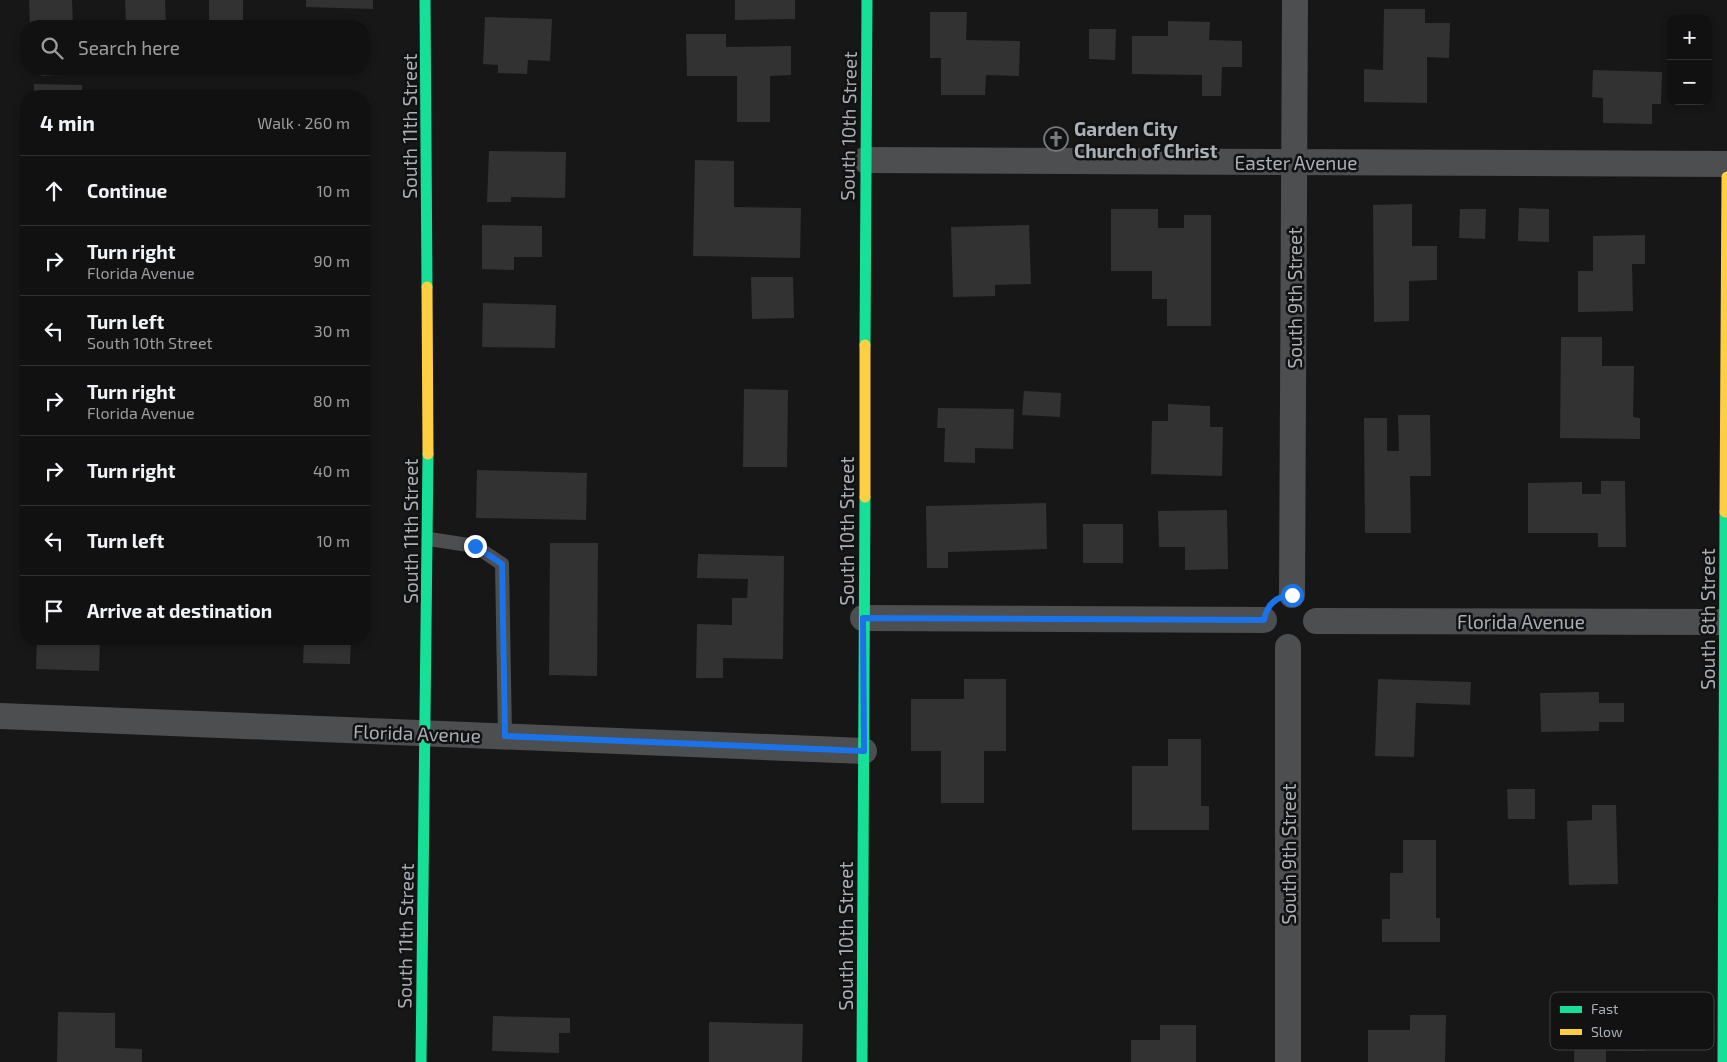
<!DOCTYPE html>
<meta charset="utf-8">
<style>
body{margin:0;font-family:"Exo 2",sans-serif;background:#1a1a1b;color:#f1f3f6}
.controls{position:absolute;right:15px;top:15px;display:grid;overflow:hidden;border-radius:10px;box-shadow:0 2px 8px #0003}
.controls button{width:45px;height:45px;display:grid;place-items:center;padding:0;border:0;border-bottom:1px solid #303132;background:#111112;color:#f1f3f6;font:25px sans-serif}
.stop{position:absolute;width:15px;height:15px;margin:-11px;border:4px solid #1a73e8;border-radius:50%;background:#fff}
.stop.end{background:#1a73e8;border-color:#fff;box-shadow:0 1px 5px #0008}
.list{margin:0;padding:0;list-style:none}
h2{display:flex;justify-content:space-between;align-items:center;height:65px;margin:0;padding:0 20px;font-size:21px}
h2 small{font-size:16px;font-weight:400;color:#9c9d9f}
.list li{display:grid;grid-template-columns:32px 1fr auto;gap:15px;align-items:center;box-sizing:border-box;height:70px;padding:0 20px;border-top:1px solid #303132}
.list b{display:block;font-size:19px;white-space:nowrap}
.list p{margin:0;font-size:16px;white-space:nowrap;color:#9c9d9f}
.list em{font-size:16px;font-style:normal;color:#9c9d9f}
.icon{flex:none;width:28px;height:28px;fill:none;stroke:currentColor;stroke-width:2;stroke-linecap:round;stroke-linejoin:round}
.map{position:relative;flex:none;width:1727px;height:1062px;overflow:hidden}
.search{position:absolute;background:#111112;box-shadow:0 2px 8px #0003;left:20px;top:20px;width:350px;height:55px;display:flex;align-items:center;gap:12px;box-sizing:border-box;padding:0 18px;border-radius:20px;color:#9c9d9f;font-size:19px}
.panel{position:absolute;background:#111112;box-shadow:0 2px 8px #0003;left:20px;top:90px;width:350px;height:555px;border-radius:20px}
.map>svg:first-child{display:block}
.building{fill:#323233}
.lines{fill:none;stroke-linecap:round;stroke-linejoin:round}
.lane{stroke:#4c4e50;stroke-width:14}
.street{stroke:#4c4e50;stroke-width:26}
.fast{stroke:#16e098;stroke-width:11}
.slow{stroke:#ffcf43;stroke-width:11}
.route{stroke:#1a73e8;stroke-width:6}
.labels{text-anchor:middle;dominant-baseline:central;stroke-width:5;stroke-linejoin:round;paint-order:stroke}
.street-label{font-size:19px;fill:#aab0b7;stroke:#121213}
.poi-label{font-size:19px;font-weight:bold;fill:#aab0b7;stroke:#121213;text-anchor:start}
.key{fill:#121213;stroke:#404144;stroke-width:1}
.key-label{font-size:14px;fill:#aab0b7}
</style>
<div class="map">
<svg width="1727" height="1062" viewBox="0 0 1727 1062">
<rect width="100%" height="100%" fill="#171718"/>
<g class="building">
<path d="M29,0H72L73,26H30Z"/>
<path d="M125,0H165L166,26H126Z"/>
<rect x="209" y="0" width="34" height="23"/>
<path d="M306,0H373V9L306,7Z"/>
<path d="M735,0H795V19L735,20Z"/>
<path d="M1384,9H1425V23H1450L1449,58L1427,57V103L1364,102V69L1383,70Z"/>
<path d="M930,12H967L966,40L1020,41L1019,76L986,75L985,95H941V58H930Z"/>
<path d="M485,17L552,19L550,61L528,60L527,74L498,73V65L483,64Z"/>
<path d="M1168,21L1210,22L1209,40L1242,41V67H1222L1221,96H1202V75L1132,74V36H1168Z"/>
<path d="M1089,29H1116L1115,60L1089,59Z"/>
<path d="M686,34H726V47L791,46V75L770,76V122H737V76H687Z"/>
<path d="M41,69H81V74L41,76Z"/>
<path d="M1593,70L1662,72L1661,104H1652V124L1603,123V98L1592,97Z"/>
<path d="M34,84L82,85V96H34Z"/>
<path d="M489,151L566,152L565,198L511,197V202H487Z"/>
<path d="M695,160L734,161V207L801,208L800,258L693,256Z"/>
<path d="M1412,204V246H1437V280L1409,281V321L1374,322L1373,205Z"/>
<path d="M1519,208L1549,209V242L1518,241Z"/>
<path d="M1111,209H1158V228H1184V215H1211V326H1167V299H1152V271H1111Z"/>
<path d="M1460,209H1486L1485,239L1459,238Z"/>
<path d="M482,225L542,226V257H514V270L482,269Z"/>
<path d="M1029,225L1031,284L995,285V296L953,297L951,227Z"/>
<path d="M1645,235V264H1632L1633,311L1578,312V271H1593V236Z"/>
<path d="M751,277H793L794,318L752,319Z"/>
<path d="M483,303L556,305L555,348L482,347Z"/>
<path d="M1561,337H1602V366H1634L1633,417L1640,418V439L1560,438Z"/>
<path d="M744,389L788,390L787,467H743Z"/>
<path d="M1024,391L1061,393L1060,417L1022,415Z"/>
<path d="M1168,404L1210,406V427H1223L1222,476L1151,474L1152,421H1168Z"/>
<path d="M938,408L1014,409L1013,449L975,448V463L944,462L945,428H937Z"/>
<path d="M1398,415H1430L1431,476H1410L1411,533H1365L1364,418H1387V451H1399Z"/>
<path d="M477,470L587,473L586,520L476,518Z"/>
<path d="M1601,481H1625L1626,547H1598V533H1528V483L1582,482V494H1601Z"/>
<path d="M1046,503L1047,549L948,552V568H927L926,506Z"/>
<path d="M1227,510L1228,569L1185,570V547H1159L1158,511Z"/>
<rect x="1083" y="524" width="40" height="39"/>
<path d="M550,543H598L597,676L549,675Z"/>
<path d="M698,554L784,556L783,659L723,658V678H696L697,624L732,625V598H747L748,579L697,578Z"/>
<path d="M37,639H100L99,671L36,669Z"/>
<path d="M304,639H351L350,664L303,663Z"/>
<path d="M964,679H1006V751H984V803H941V751H911V699H964Z"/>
<path d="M1378,679L1471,682L1470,705L1416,703L1414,757L1375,756Z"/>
<path d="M1599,692V703H1624V722H1599V731L1541,732L1540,693Z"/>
<path d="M1168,739H1201V806H1209V830H1132V766H1168Z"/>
<path d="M1507,789H1535V819H1508Z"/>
<path d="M1592,805H1616L1618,884L1569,885L1567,821L1592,820Z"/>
<path d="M1403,840H1436V918H1440V942H1382V919H1390V873H1403Z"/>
<path d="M1603,999L1646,1000L1645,1051L1606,1050V1062H1574L1575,1013L1602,1014Z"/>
<path d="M58,1012L115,1013V1048L142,1049V1062H57Z"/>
<path d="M1410,1015H1446L1445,1062H1368V1030H1410Z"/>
<path d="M493,1016L570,1018V1033H559V1053L492,1051Z"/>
<path d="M709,1022L803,1024L802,1062H709Z"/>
<path d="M1160,1025H1196V1062H1131V1040H1160Z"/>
</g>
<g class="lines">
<path class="lane" d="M429,539L475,546L502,564L505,736"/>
<g class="street">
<path d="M865,160L1727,164"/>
<path d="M1292,595L1295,0"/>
<path d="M863,618L1264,620"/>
<path d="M1316,621L1727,622"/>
<path d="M1288,647V1062"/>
<path d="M0,716L864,751"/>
</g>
<g class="fast">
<path d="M425,0L427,287"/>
<path d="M865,345L867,0"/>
<path d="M421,1062L428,454"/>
<path d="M862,1062L865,497"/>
<path d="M1723,1062L1725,512"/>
</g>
<g class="slow">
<path d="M427,287L428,454"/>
<path d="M865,497V345"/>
<path d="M1725,512L1727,177"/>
</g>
</g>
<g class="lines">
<path class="route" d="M475,546L502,564L505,736L864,751L863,618L1264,620C1267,604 1276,596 1292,595"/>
</g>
<defs>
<g id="church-ring" transform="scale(1.25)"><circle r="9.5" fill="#121213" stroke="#777a7f" stroke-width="1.5"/><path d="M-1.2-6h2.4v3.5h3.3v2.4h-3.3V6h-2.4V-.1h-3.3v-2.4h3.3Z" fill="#777a7f"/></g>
</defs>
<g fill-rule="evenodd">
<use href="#church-ring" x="1056" y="139"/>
</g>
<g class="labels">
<g class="street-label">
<text transform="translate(409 126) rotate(-90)">South 11th Street</text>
<text transform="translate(848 126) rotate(-89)">South 10th Street</text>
<text x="1296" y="162">Easter Avenue</text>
<text transform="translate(1294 298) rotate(-90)">South 9th Street</text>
<text transform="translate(410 531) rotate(-90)">South 11th Street</text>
<text transform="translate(846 531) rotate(-90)">South 10th Street</text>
<text transform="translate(1707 619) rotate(-90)">South 8th Street</text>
<text x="1521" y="621">Florida Avenue</text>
<text transform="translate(417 733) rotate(2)">Florida Avenue</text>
<text transform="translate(1288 854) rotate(-90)">South 9th Street</text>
<text transform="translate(405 936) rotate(-89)">South 11th Street</text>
<text transform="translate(845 936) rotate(-90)">South 10th Street</text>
</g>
<g class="poi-label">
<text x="1074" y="128">Garden City<tspan x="1074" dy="22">Church of Christ</tspan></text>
</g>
</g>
<rect x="1550" y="992" width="164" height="58" rx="8" class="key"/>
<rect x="1560" y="1006" width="22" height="7" fill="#16e098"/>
<rect x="1560" y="1029" width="22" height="6" fill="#ffcf43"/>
<g class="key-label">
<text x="1591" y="1014">Fast</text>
<text x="1591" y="1037">Slow</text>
</g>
</svg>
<div class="controls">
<button>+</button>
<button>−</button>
</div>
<div class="stop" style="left:1292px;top:595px"></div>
<div class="stop end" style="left:475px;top:546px"></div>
<div class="search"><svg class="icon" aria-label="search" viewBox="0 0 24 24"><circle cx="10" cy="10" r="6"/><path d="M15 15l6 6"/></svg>Search here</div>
<section class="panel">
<h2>4 min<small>Walk · 260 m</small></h2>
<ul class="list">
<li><svg class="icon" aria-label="ahead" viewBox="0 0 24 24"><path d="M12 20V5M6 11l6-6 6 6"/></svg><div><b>Continue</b></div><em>10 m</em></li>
<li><svg class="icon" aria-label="right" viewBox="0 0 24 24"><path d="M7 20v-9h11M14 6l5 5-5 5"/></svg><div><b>Turn right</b><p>Florida Avenue</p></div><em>90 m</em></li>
<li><svg class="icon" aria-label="left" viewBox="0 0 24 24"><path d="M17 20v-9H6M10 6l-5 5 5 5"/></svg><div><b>Turn left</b><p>South 10th Street</p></div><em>30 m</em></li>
<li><svg class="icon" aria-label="right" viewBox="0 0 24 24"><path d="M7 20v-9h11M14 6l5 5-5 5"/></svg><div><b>Turn right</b><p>Florida Avenue</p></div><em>80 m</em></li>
<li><svg class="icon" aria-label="right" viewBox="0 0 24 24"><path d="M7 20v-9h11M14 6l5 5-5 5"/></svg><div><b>Turn right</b></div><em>40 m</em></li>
<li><svg class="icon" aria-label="left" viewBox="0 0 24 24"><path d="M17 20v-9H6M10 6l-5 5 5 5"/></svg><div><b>Turn left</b></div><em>10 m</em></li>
<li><svg class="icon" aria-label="arrive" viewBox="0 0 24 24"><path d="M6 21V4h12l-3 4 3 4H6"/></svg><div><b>Arrive at destination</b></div></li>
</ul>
</section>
</div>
